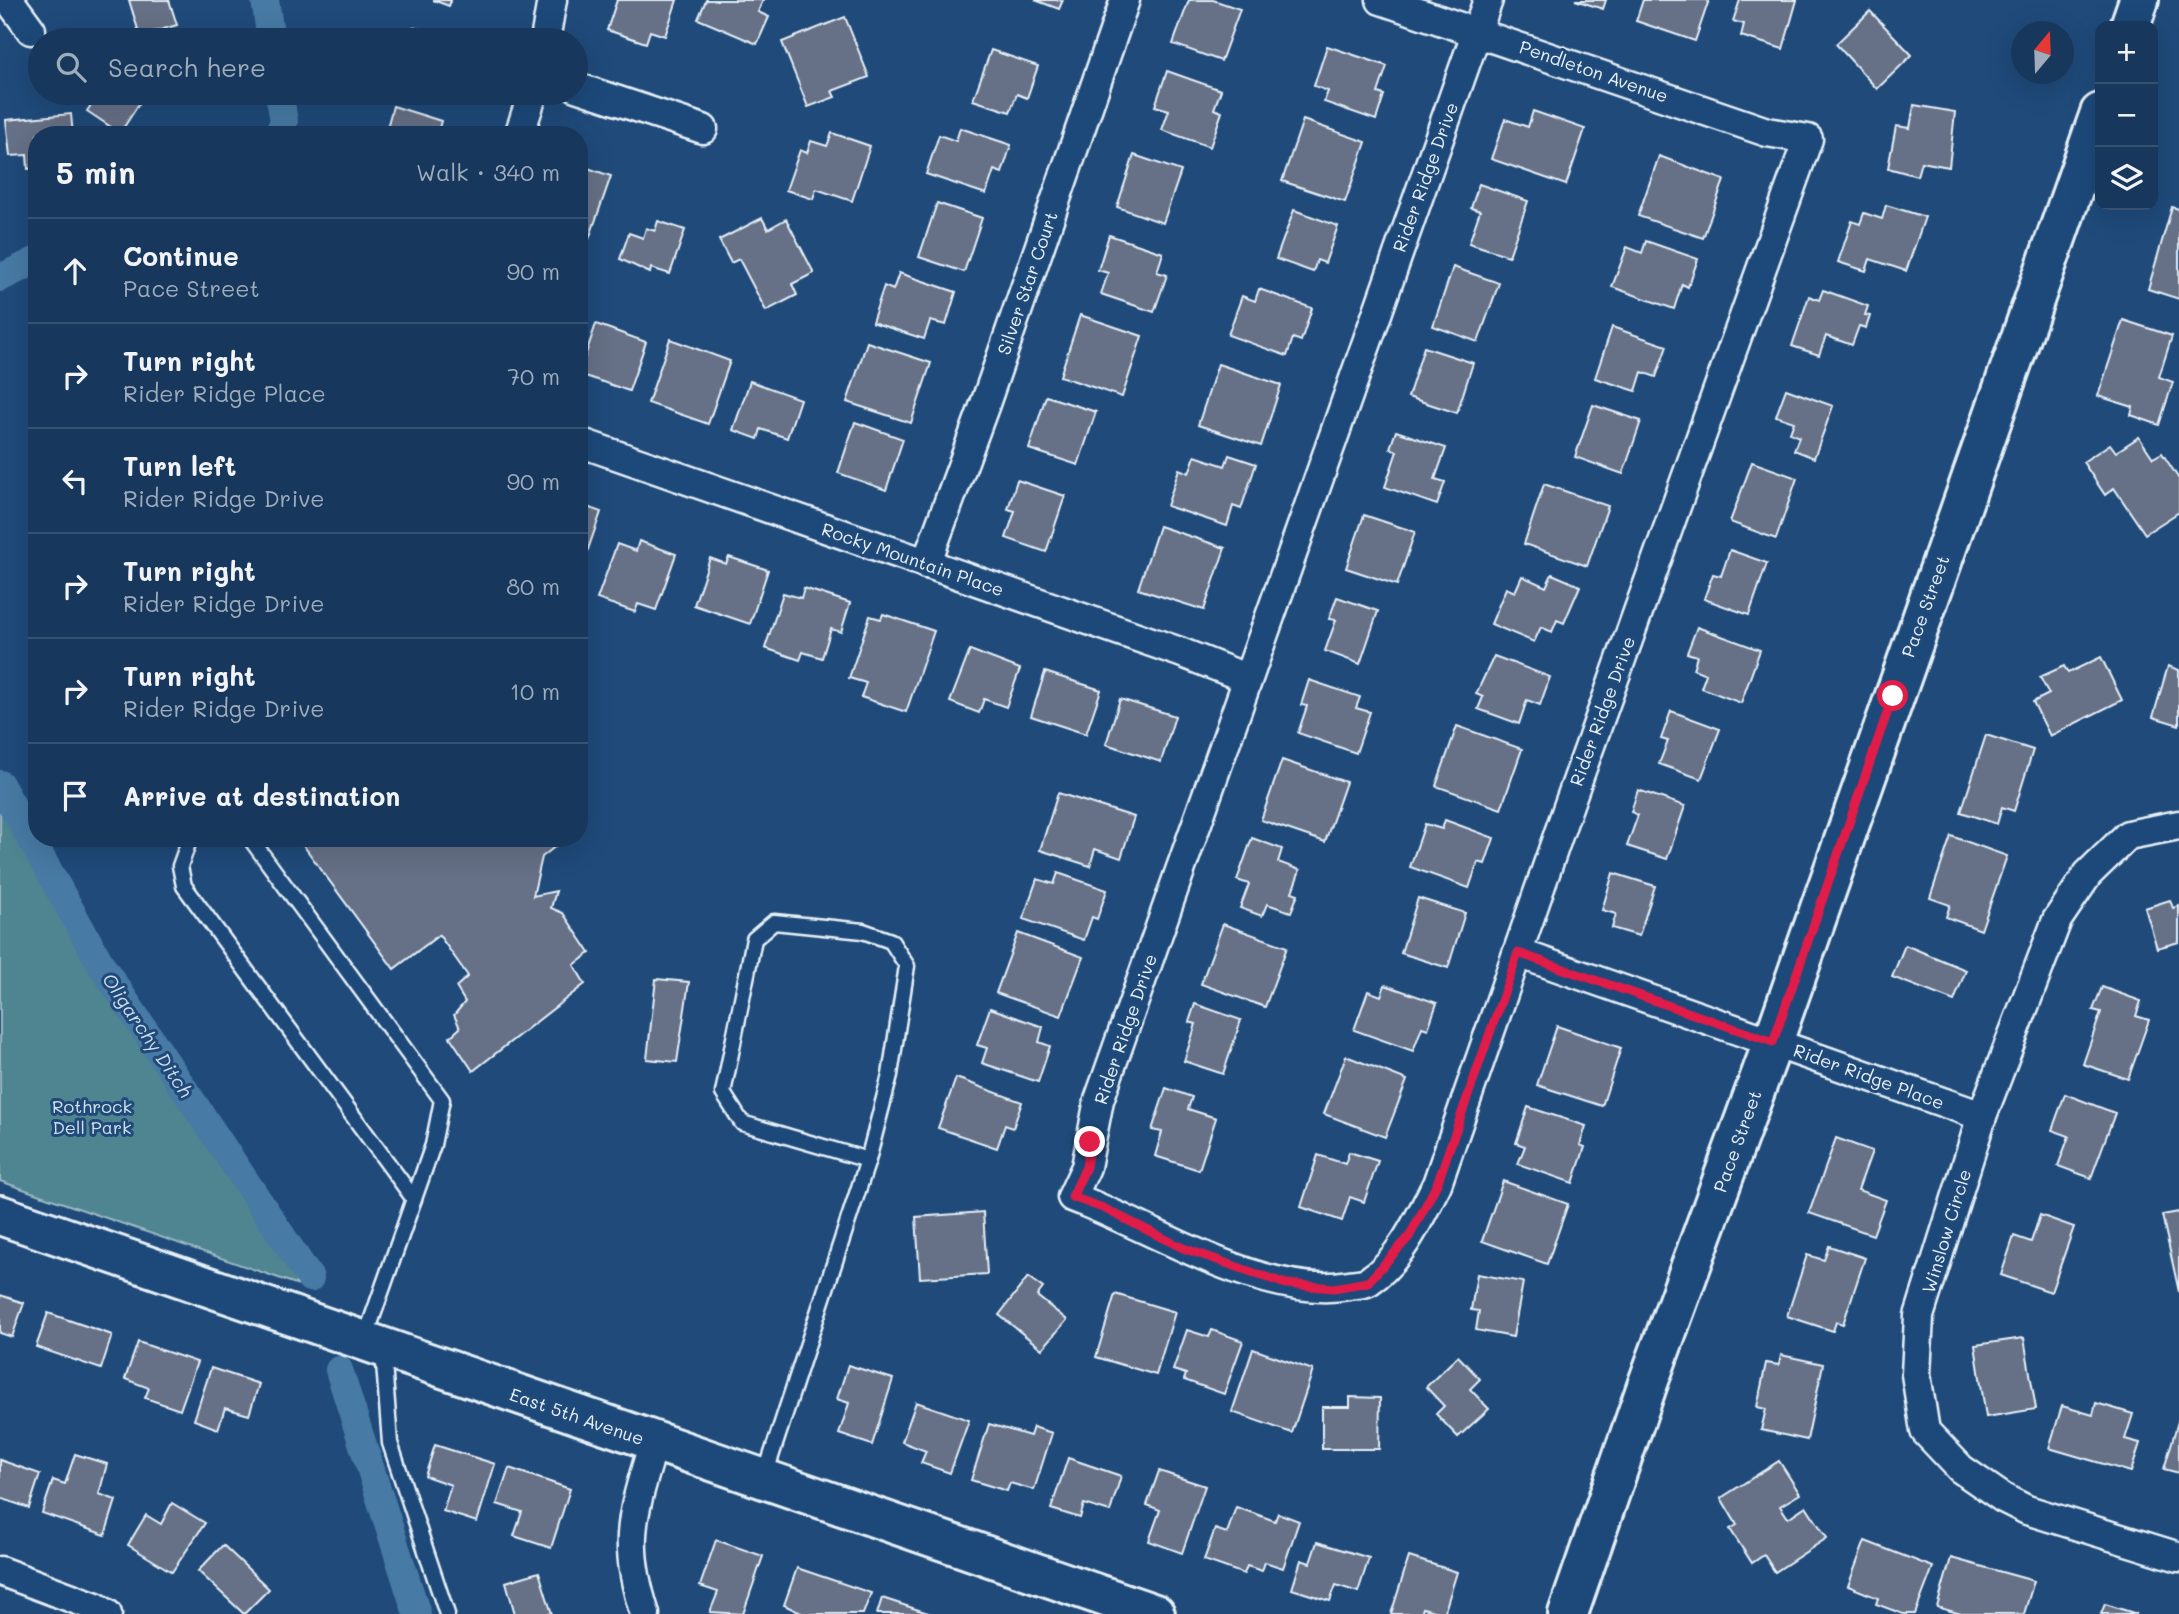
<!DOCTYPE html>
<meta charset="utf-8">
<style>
body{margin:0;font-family:Mali,sans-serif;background:#203f62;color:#f1f3f6}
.controls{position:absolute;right:21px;top:21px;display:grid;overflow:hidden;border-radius:14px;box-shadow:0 7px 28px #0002}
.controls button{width:63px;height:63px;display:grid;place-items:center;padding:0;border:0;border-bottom:2px solid #365272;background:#17385c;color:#f1f3f6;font:35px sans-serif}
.compass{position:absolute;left:2011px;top:21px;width:63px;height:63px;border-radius:50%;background:#17385c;box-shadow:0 7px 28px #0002;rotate:19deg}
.stop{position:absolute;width:21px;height:21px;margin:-16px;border:5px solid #e11d48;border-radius:50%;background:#fff}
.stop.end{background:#e11d48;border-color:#fff;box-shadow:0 2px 7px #0008}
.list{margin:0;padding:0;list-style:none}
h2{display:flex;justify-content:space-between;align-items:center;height:91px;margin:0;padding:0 28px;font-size:30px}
h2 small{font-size:23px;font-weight:400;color:#9eacbb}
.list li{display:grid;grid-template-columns:46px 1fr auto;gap:21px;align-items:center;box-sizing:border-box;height:105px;padding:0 28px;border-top:2px solid #365272}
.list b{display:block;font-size:26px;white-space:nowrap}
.list p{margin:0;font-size:23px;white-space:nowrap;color:#9eacbb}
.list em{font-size:23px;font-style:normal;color:#9eacbb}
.icon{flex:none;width:38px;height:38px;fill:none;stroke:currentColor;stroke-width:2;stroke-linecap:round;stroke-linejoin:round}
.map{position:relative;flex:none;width:2179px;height:1614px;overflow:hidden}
.search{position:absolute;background:#17385c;box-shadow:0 7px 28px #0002;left:28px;top:28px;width:560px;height:77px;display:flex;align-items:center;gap:18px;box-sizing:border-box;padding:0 24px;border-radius:38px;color:#9eacbb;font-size:26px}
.panel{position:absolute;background:#17385c;box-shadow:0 7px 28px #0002;left:28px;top:126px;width:560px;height:721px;border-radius:28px}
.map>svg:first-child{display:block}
.green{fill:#508491;stroke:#9cbac4;stroke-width:2}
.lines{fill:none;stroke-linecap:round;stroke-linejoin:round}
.canal{stroke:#477aa4;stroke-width:28}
.building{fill:#667086;stroke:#e8f1f8;stroke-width:2}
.lane-casing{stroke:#e8f1f8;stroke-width:19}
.street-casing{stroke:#e8f1f8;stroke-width:33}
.secondary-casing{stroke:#e8f1f8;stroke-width:44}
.lane{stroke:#1f4a7a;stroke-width:14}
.street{stroke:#1f4a7a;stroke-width:28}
.secondary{stroke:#1f4a7a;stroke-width:38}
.route{stroke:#e11d48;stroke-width:9}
.labels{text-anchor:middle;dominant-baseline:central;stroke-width:6;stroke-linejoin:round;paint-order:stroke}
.street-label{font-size:18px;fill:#e8f1f8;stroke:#1f4a7a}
.park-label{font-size:18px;fill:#d1e1e9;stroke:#1f4a7a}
.water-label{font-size:19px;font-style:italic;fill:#d0dfeb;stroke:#1f4a7a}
</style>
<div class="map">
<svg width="2179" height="1614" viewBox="0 0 2179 1614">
<rect width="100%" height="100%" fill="#1f4a7a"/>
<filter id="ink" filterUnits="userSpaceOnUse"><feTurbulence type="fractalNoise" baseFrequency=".0143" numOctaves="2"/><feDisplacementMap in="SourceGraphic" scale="14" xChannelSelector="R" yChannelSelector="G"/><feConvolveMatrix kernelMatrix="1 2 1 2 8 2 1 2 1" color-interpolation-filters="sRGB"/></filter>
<g filter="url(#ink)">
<path class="green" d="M0,784L102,966L313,1290L0,1181Z"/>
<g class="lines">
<g class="canal">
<path d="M265,0L271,40"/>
<path d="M278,135L284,121L279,93"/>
<path d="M0,278L37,260"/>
<path d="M0,784L102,966L310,1278"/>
<path d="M339,1370L417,1614"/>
</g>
</g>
<g class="building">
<path d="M129,0H169L177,25L140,36Z"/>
<path d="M433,0H451L449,6Z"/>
<path d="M617,0H677L665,36L650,31L646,43L607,30Z"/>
<path d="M706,0H763L758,12L769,17L757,44L698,19Z"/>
<path d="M1035,0H1063L1059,9Z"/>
<path d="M1189,0H1213L1240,9L1221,61L1173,44Z"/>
<path d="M1575,0H1606L1603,9Z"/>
<path d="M1643,0H1709L1695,41L1636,21Z"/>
<path d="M1740,0H1797L1783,49L1741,36L1744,24L1733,21Z"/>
<path d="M1870,11L1912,55L1877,89L1836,44Z"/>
<path d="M845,17L869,77L832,91L835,97L808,107L782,42Z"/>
<path d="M413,27L453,40H409Z"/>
<path d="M1327,46L1387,66L1378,93L1384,95L1376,120L1324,102L1328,91L1314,86Z"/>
<path d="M991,50L1038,66L1027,98L1017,94L1010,112L973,100Z"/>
<path d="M1167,71L1221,90L1214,109L1222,112L1210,147L1162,130L1169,110L1155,106Z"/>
<path d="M99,93H146L120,133L87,111Z"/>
<path d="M1914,105L1955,112L1949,167L1921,162L1917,176L1888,168L1896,126L1910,128Z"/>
<path d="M393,106L441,121L437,135H385Z"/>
<path d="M1533,111L1585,129L1566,185L1491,159L1505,119L1528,127Z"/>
<path d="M71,114L73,135H37V168L28,169L27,155L10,156L6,120Z"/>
<path d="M1303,120L1366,142L1345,202L1282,181Z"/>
<path d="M960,128L1011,145L1002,173L994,170L986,194L926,174L939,135L956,141Z"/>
<path d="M832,133L870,146L852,201L816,189L813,199L786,190L800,150L807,153L811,141L827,146Z"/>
<path d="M1134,155L1181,171L1163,223L1117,207Z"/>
<path d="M1659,156L1724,180L1703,238L1638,216Z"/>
<path d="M579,165L611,176L589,239L579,236Z"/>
<path d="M1479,184L1528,201L1509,256L1469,243L1480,211L1471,208Z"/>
<path d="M937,203L982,218L964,272L919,257Z"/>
<path d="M1886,205L1925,217L1906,271L1870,259L1866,271L1838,262L1852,221L1860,224L1864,213L1882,219Z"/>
<path d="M2172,207L2179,209V299L2148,289Z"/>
<path d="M1294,210L1338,226L1325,263L1317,260L1313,272L1276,259Z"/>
<path d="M762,218L768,229L786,219L814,273L792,284L797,295L766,311L739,259L731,263L719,240Z"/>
<path d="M658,221L685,230L670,274L651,268L650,273L620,259L629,233L643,238L646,228L655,231Z"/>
<path d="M1109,235L1163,253L1157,272L1167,275L1154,312L1101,294L1108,273L1098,270Z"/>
<path d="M1646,241L1698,259L1688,287L1682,284L1674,309L1612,287L1627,247L1642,253Z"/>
<path d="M1453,267L1499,283L1478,342L1433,326Z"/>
<path d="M899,273L956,292L946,325L930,321L924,339L872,322L884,286L893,290Z"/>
<path d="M1259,289L1312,308L1301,341L1293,338L1287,356L1228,335L1242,296L1255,301Z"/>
<path d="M1823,290L1868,306L1865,315L1870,316L1866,328L1859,326L1852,345L1826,336L1819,355L1792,346L1809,296L1819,300Z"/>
<path d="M1080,315L1142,336L1122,397L1060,376Z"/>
<path d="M2123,320L2172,336L2159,377L2173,382L2159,425L2131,415L2133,407L2098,396Z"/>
<path d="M596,324L646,342L629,391L579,374Z"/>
<path d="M1612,327L1667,346L1656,377L1642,372L1636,391L1595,378Z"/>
<path d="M670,339L730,361L708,424L648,403Z"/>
<path d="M867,342L931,363L911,423L847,402Z"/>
<path d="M1424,347L1473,363L1457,413L1408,397Z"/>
<path d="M1218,364L1281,385L1261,446L1198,425Z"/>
<path d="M750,381L800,399L787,438L761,429L758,439L733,430Z"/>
<path d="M1786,389L1833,406L1814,458L1794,450L1799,437L1790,433L1794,422L1776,416Z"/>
<path d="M1046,396L1096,412L1078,465L1029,449Z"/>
<path d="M1593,405L1641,421L1623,474L1575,457Z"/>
<path d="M855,422L903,439L886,490L838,473Z"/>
<path d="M1396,431L1446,448L1435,479L1445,482L1437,505L1385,487L1397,451L1390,448Z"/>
<path d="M2139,437L2153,458L2162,453L2179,479V512L2145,534L2114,488L2105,495L2083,462L2110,444L2116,452Z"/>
<path d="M1229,455L1256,464L1241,509L1233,506L1227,526L1167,506L1179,469L1189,473L1195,456L1225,466Z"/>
<path d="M1752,462L1797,478L1776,539L1730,522Z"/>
<path d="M1017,480L1065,496L1046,552L1006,538L1015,511L1008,509Z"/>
<path d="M1544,484L1608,506L1587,566L1524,544Z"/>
<path d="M579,504L601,512L584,561L579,559Z"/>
<path d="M1364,515L1415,532L1397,585L1346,568Z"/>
<path d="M1159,526L1225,548L1204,610L1138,589Z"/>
<path d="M639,541L676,554L656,610L638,604L635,612L597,599L617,544L636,551Z"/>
<path d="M1730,550L1767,563L1749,615L1704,599L1713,574L1721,576Z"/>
<path d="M729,557L768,570L750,624L694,605L710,558L726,564Z"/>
<path d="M1552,574L1580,586L1564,623L1557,620L1552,632L1541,627L1534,642L1491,624L1506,588L1515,592L1522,576L1546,587Z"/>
<path d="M804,588L850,603L841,632L831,629L822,658L803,652L800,660L765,648L783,593L801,598Z"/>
<path d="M1337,597L1378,611L1360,664L1325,651L1336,620L1329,619Z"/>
<path d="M883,614L934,631L906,712L861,697L866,683L849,678L870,616L881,619Z"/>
<path d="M1697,627L1760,650L1741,703L1701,688L1706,674L1693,669L1697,656L1687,653Z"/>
<path d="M970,650L1020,669L1006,707L984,699L979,713L950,702Z"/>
<path d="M1494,656L1550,677L1540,705L1527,700L1519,724L1478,709L1483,697L1476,694Z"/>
<path d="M2101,657L2122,700L2050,736L2033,702L2049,694L2040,677L2064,666L2068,673Z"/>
<path d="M2168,666L2179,670V725L2153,717Z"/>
<path d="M1045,672L1101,690L1086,734L1031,716Z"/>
<path d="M1309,680L1360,697L1356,708L1370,712L1356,753L1298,733L1307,706L1301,705Z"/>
<path d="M1120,699L1175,716L1161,762L1106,744Z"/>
<path d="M1671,711L1720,729L1701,779L1659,764L1668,741L1661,739Z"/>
<path d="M1457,726L1522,749L1501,809L1436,786Z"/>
<path d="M1986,735L2033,750L2014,811L2002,807L1997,824L1961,812Z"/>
<path d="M1282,760L1346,782L1325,842L1261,820Z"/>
<path d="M1638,790L1685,806L1667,859L1627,846L1638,815L1631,812Z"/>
<path d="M1058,793L1134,817L1121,858L1095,849L1090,866L1040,850Z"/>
<path d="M1445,820L1494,838L1485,864L1478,862L1469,888L1410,867L1425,824L1442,829Z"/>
<path d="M1951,836L2007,856L1981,930L1946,917L1950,905L1930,898Z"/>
<path d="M298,838H566L542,857L533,896L556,891L551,908L563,913L590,953L574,965L585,984L473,1071L450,1037L460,1028L454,1015L465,1002L456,987L468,976L439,935L394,969Z"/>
<path d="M1252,838L1282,849L1278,862L1300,870L1292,892L1298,894L1291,912L1267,904L1262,916L1240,908L1249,884L1237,880Z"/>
<path d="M1058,873L1107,890L1097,919L1092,917L1084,940L1023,919L1037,879L1054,884Z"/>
<path d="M1613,873L1655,886L1639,936L1612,928L1616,914L1602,910Z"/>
<path d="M1418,898L1465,913L1448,968L1401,953Z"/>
<path d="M2170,900L2173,908L2179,906V942L2157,948L2145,908Z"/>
<path d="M1223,924L1287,947L1265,1007L1201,984Z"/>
<path d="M1018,933L1083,957L1061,1016L996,993Z"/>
<path d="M1905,945L1966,970L1954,1001L1892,977Z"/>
<path d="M656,979L689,982L677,1062L647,1059Z"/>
<path d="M1385,985L1437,1003L1428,1029L1422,1027L1413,1051L1354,1030L1368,991L1381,996Z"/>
<path d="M2102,987L2141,1001L2136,1016L2149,1020L2128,1079L2083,1064L2101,1012L2093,1010Z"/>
<path d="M1195,1004L1241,1020L1223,1074L1184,1061L1196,1024L1189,1022Z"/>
<path d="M990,1008L1043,1027L1039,1042L1050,1046L1038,1082L982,1063L987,1048L977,1045Z"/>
<path d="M1557,1026L1621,1048L1602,1106L1537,1085Z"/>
<path d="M1346,1056L1407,1080L1385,1137L1324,1114Z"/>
<path d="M956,1078L1022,1102L1013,1128L1005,1125L997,1148L938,1128Z"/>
<path d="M1166,1088L1192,1097L1188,1109L1216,1118L1199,1170L1155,1156L1162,1132L1152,1130Z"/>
<path d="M2065,1094L2115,1113L2091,1178L2058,1166L2069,1136L2052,1130Z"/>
<path d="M1528,1107L1586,1126L1580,1145L1585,1147L1573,1183L1518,1164L1525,1146L1516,1143Z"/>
<path d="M1836,1138L1872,1151L1858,1190L1886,1200L1873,1235L1809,1213Z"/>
<path d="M1349,1152L1378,1161L1364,1202L1350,1197L1342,1221L1301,1207L1318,1155L1345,1164Z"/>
<path d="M1503,1181L1568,1204L1547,1264L1482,1241Z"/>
<path d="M983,1212L987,1274L920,1278L916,1217Z"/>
<path d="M2179,1212V1292L2162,1215Z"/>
<path d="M2040,1215L2074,1227L2051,1292L2001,1275L2014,1236L2031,1242Z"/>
<path d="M1829,1246L1865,1258L1843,1324L1836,1322L1833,1331L1787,1316L1807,1255L1824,1260Z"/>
<path d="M1477,1274L1523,1282L1513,1337L1476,1330L1479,1311L1471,1310Z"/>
<path d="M1028,1277L1043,1288L1037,1296L1067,1320L1042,1349L999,1315Z"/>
<path d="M1115,1294L1175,1312L1156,1375L1096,1357Z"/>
<path d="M0,1295L24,1303L12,1337L0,1333Z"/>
<path d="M48,1313L112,1335L101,1369L36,1347Z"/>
<path d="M1187,1330L1209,1337L1212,1330L1243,1341L1224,1394L1184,1380L1186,1374L1173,1370Z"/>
<path d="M2024,1338L2036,1409L1986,1417L1975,1345Z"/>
<path d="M138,1342L197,1362L180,1410L145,1398L149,1388L125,1379Z"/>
<path d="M1253,1349L1313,1370L1292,1433L1232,1412Z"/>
<path d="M1781,1355L1823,1364L1807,1440L1761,1430L1766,1409L1757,1407L1766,1363L1779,1365Z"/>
<path d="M1458,1356L1480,1379L1470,1389L1489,1409L1458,1437L1436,1414L1444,1406L1426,1387Z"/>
<path d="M848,1365L893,1379L872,1445L839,1434L849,1403L837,1399Z"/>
<path d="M211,1368L259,1384L249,1415L225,1408L218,1429L194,1420Z"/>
<path d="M1350,1397L1380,1398L1379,1449H1322V1407H1350Z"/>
<path d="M916,1402L969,1420L950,1473L921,1463L926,1451L902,1442Z"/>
<path d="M2096,1403L2133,1414L2125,1439L2140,1443L2131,1472L2049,1448L2062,1406L2093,1415Z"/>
<path d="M2179,1418V1473L2164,1469Z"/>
<path d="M989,1424L1030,1436L1033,1427L1052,1433L1034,1490L1010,1483L1007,1491L971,1480Z"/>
<path d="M435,1445L495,1464L477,1522L443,1511L451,1485L425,1476Z"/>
<path d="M75,1454L107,1464L99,1494L116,1500L105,1535L42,1513L53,1480L65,1484Z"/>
<path d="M1068,1458L1121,1476L1110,1512L1084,1504L1080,1518L1051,1509Z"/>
<path d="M0,1460L40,1474L29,1508L0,1498Z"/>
<path d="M1779,1461L1800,1494L1780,1506L1788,1518L1806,1506L1827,1538L1775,1572L1764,1555L1752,1563L1730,1529L1737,1525L1721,1498Z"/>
<path d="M509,1468L570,1489L551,1548L514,1536L522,1512L497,1504Z"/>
<path d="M1159,1471L1205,1486L1182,1553L1149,1541L1160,1510L1147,1505Z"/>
<path d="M172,1503L205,1523L172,1572L128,1545L146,1515L161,1524Z"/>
<path d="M1236,1507L1275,1521L1278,1513L1299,1521L1283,1568L1265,1562L1262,1571L1247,1566L1244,1574L1204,1560L1215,1529L1227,1533Z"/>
<path d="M716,1540L763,1556L743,1614L710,1612L718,1592L700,1586Z"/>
<path d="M1865,1541L1933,1567L1915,1614H1903L1876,1604L1878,1598L1848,1586Z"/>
<path d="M1317,1542L1369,1558L1358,1592L1336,1585L1330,1601L1292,1589L1301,1560L1310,1563Z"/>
<path d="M223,1545L269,1589L244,1614L198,1571Z"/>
<path d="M1409,1557L1457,1572L1444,1614L1423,1608L1421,1614H1391Z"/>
<path d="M1951,1558L2034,1581L2024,1614H1961L1937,1607Z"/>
<path d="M797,1568L871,1593L863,1614H803L784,1605Z"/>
<path d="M539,1572L552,1614H515L506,1582Z"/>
<path d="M882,1598L931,1614H877Z"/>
<path d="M2105,1604L2137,1614H2101Z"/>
</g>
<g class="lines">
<g class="lane-casing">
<g id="lane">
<path d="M190,838L180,866L184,886L414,1199"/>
<path d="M250,838L442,1100L433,1145L365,1338"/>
<path d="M383,1350L390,1443L447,1614"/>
<path d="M764,1478L868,1160L890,1075L907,966L891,941L863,931L774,922L754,939L723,1093L742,1123L868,1160"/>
</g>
</g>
<g class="street-casing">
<g id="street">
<path d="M9,0L31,30"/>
<path d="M1381,0L1767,132L1808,139L1569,804L1437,1184C1421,1215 1400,1261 1370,1280C1365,1284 1356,1284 1349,1285C1264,1301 1151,1226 1072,1197L1086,1167L1099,1100L1477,31L1488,0"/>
<path d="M545,40L552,0"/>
<path d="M576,87L703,129"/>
<path d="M519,135L533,93"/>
<path d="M579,442L1180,652L1246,678"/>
<path d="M926,564L985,404L1125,0"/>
<path d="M2179,825L2128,835L2088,874L2057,920L1982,1116L1919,1316L1916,1374L1925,1431L1961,1469L2003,1498L2027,1510L2179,1557"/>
<path d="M1518,953L1982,1116"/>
<path d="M0,1571L96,1607L107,1614"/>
<path d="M645,1614C621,1541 633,1513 654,1442"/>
</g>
</g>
<g class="secondary-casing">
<g id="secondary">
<path d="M2130,26L2139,0"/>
<path d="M0,1215L1155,1614"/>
<path d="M1568,1614L1648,1383L1773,1042L2100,113"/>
</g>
</g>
<use href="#lane" class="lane"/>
<use href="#street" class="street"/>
<use href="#secondary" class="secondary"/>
</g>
</g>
<g class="lines" filter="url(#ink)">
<path class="route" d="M1090,1142L1086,1167L1072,1197L1103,1208L1183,1248L1286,1284L1334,1288L1368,1282L1409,1237L1437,1184L1518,953L1773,1042L1893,696"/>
</g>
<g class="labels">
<g class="street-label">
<text transform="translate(1594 71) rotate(19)">Pendleton Avenue</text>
<text transform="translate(1425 177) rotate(-70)">Rider Ridge Drive</text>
<text transform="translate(1027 283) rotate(-71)">Silver Star Court</text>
<text transform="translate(913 559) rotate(19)">Rocky Mountain Place</text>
<text transform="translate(1925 606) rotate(-70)">Pace Street</text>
<text transform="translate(1602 711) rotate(-70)">Rider Ridge Drive</text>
<text transform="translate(1125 1029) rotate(-71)">Rider Ridge Drive</text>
<text transform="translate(1869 1076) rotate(20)">Rider Ridge Place</text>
<text transform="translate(1737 1141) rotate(-70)">Pace Street</text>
<text transform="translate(1946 1231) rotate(-73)">Winslow Circle</text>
<text transform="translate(577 1416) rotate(19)">East 5th Avenue</text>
</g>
<g class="park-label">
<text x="92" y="1106">Rothrock<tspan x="92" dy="21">Dell Park</tspan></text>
</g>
<g class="water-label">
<text transform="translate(148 1035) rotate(56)">Oligarchy Ditch</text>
</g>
</g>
</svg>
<div class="controls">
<button>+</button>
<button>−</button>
<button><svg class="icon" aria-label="layers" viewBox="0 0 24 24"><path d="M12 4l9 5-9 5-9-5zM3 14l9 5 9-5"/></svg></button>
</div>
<svg class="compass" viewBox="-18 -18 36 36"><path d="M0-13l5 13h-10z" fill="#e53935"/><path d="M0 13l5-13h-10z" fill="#9eacbb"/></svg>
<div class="stop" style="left:1893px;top:696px"></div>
<div class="stop end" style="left:1090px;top:1142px"></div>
<div class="search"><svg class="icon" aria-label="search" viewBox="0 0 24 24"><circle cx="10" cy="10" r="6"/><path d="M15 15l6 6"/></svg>Search here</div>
<section class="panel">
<h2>5 min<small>Walk · 340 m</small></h2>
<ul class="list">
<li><svg class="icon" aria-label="ahead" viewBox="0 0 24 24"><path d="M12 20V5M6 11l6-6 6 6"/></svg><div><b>Continue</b><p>Pace Street</p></div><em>90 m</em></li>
<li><svg class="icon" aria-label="right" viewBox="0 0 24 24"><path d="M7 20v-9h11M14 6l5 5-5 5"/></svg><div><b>Turn right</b><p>Rider Ridge Place</p></div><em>70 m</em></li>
<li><svg class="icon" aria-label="left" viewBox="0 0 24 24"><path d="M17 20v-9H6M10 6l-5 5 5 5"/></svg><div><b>Turn left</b><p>Rider Ridge Drive</p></div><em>90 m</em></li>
<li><svg class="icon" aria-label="right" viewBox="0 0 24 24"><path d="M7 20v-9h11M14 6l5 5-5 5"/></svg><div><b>Turn right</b><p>Rider Ridge Drive</p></div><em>80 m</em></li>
<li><svg class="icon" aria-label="right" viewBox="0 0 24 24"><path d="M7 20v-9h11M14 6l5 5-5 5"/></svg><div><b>Turn right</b><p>Rider Ridge Drive</p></div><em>10 m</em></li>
<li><svg class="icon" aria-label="arrive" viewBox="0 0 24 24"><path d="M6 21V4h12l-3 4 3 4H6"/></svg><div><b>Arrive at destination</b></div></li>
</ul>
</section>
</div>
